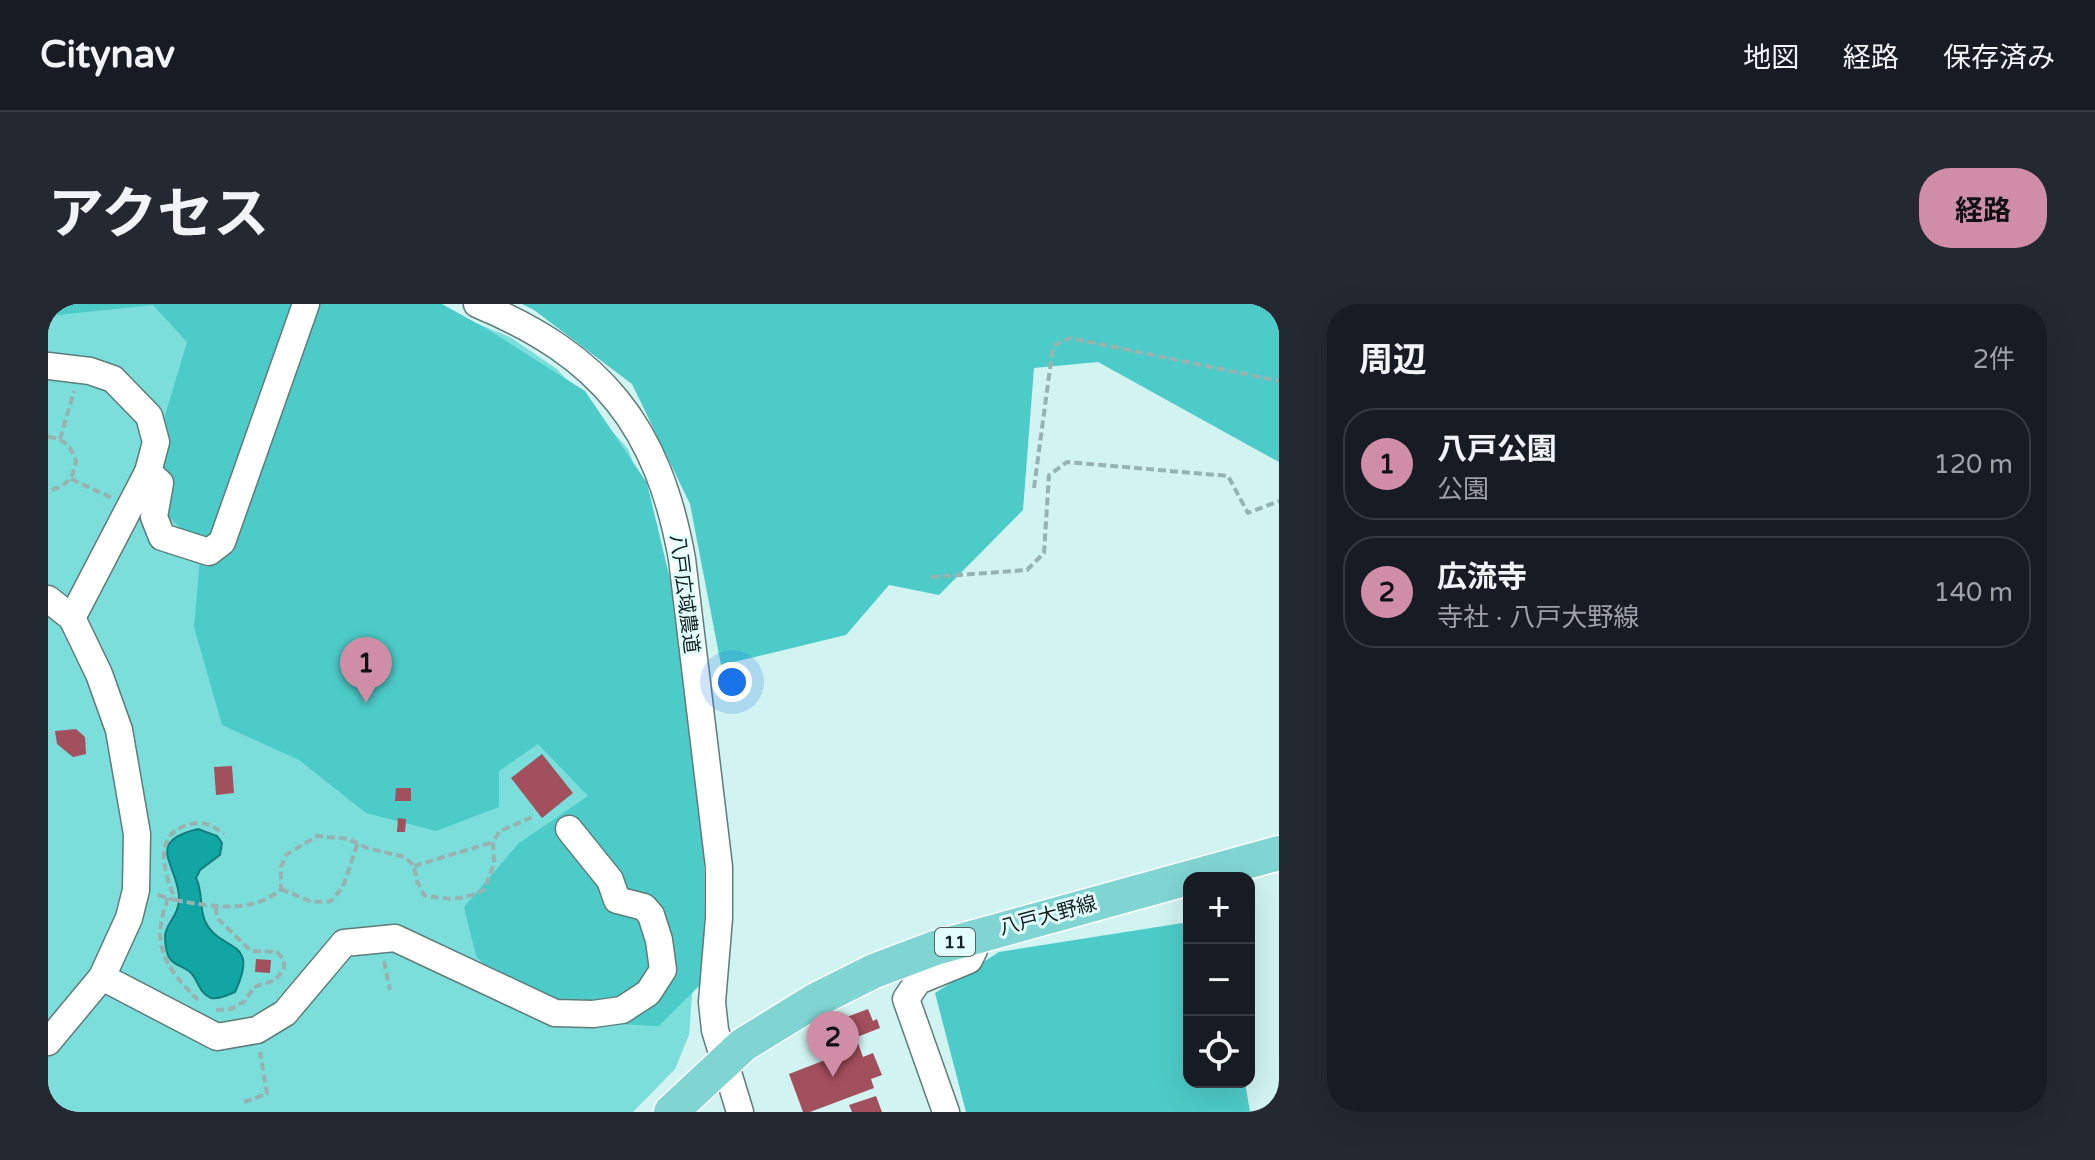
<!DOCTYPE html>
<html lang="ja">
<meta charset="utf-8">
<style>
body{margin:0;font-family:"Varela Round","Noto Sans JP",sans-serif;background:#242831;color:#f1f3f6}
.controls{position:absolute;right:24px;bottom:24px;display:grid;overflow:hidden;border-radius:16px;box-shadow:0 8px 32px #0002}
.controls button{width:72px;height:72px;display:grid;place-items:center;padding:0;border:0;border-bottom:2px solid #363941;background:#171b24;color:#f1f3f6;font:40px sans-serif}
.you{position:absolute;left:684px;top:378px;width:28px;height:28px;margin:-20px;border:6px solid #fff;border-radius:50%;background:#1a73e8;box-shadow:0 0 0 12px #1a73e833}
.badge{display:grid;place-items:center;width:52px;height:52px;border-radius:50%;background:#d08ea6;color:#111;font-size:26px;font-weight:700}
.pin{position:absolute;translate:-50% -66px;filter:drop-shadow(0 2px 4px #0008)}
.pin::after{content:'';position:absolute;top:42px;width:28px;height:24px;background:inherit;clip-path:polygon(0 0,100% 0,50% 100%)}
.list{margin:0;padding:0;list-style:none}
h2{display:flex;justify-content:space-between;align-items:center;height:104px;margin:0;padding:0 32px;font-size:34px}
h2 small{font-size:26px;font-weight:400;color:#9ea1a6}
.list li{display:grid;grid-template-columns:52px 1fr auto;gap:24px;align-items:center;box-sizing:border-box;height:112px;margin:0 16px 16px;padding:0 16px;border:2px solid #363941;border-radius:32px}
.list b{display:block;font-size:30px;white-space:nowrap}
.list p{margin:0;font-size:26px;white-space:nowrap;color:#9ea1a6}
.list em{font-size:26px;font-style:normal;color:#9ea1a6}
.icon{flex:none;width:44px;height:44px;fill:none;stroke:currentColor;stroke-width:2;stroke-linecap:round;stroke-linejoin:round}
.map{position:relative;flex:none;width:1231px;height:808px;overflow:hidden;border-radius:32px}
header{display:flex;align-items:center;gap:48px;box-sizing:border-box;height:112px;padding:0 40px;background:#171b24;border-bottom:2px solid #363941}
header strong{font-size:38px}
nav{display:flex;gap:44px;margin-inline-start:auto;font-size:28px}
.intro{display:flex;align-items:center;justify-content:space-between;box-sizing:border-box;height:192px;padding:0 48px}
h1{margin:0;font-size:56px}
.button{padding:20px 36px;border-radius:32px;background:#d08ea6;color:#111;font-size:28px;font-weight:700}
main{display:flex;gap:48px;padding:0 48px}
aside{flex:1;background:#171b24;border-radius:32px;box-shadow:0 8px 32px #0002}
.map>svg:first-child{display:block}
.green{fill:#7bdedb}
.forest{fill:#4dcbc8}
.water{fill:#11a6a3;stroke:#127e7c;stroke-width:2}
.building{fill:#a24f5e}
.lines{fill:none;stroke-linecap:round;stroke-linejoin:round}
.minor-casing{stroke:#5d7c7a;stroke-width:29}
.major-casing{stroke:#fff;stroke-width:37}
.path{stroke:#97b3b1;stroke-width:4;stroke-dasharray:8 4;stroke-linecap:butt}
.minor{stroke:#fff;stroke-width:26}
.major{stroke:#80d5d3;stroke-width:34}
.labels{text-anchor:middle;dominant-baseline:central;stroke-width:6;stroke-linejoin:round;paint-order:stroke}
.shield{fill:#e3fffd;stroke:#536463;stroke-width:2}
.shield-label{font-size:18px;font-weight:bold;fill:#152121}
.street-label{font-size:20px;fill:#152121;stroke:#e3fffd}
</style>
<header>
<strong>Citynav</strong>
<nav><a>地図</a><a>経路</a><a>保存済み</a></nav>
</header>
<div class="intro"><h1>アクセス</h1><a class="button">経路</a></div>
<main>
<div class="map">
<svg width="1231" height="808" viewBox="0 0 1231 808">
<rect width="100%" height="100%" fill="#d1f3f1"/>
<path class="green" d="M0,0H381L462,33L509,65L580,145L609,220L652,588L641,731L627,765L585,808H0Z"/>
<g class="forest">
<path d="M0,0H394L439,25L537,87L599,179L627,296L656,535L657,676L611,722L568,720L465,691L428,652L416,603L471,539L540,492L490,440L451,467V503L388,527L318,509L251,456L174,421L146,323L153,244L119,211L112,128L139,38L105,1L0,12Z"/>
<path d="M474,0H1231V158L1050,58L986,64L975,206L891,291L841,281L798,331L673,361L642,200L584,80L486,6Z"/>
<path d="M1141,618V778H1197L1202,808H918L887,689L951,648Z"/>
</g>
<path class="water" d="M150,525L169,532L174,539L172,551L152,566L148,574C155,587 151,603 157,617C172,650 213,632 187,688C180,691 170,696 163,694C152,690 150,677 144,670C138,663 128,662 123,656C118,651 117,639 117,632C118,618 132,612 131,592C129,560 96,538 150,525Z"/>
<g class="building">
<path d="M28,425L37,433L38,450L25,453L9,440L7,427Z"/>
<path d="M494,450L525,489L494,514L463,474Z"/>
<path d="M184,462L186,489L168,491L166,463Z"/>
<path d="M348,484H363V497H347Z"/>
<path d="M350,514L358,515L357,528H349Z"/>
<path d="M208,655L223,656L222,669L207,668Z"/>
<path d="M820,705L825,717L829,715L832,724L804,735L796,714Z"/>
<path d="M810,739L815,753L825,749L834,771L823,775L826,784L762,808H755L741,770L790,751L789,747Z"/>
<path d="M828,792L834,808H804L801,801Z"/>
</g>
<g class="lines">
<g class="minor-casing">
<g id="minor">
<path d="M429,0C554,52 610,122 634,255L671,563V614L664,698L667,726L692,808"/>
<path d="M0,62L42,67L65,75L101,112L108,138L100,168"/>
<path d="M0,295L24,314L100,168L112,179L106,213L114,233L161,248L174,238L258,0"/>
<path d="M24,314L51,370L71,426L89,530L88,586L81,614L54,673"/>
<path d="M0,738L54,673L169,733L209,726L237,709L296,639L347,634L507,709L545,710L574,706L600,689L615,666L611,636L603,611L596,603L569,596L562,576L521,525"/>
<path d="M898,808L858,695L870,677L921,656L926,646L923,634"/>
</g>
</g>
<g class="major-casing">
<path id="major" d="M623,808L695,741L768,696L826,667L887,644L1231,549"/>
</g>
<g class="path">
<path d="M0,133C15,134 23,142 28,157C26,174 17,184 0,186"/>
<path d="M12,135L26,87"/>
<path d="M23,175L64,194"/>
<path d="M986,184L1005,42L1022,34L1231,77"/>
<path d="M883,273L979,266L996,249L1001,171L1019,158L1180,172L1200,209L1231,197"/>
<path d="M366,562L445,538"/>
<path d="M233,585L264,598L283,597L295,583L310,538"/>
<path d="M110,591L127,596C117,569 103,531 140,521C155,516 164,521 176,530"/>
<path d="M120,594C102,642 117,663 150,696"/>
<path d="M127,596C160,602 205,611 233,585V563L238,551L269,532L301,535L319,544L357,553L366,562L369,577L376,591C399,596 416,597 437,585L446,559L445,538L452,527L487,512"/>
<path d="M336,657L342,686"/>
<path d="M168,706L183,705L197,697L206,683L227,676L236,665V656L229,648L203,647L169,614L168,603"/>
<path d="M196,798L219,790L212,748"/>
</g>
<use href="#minor" class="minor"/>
<use href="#major" class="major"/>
</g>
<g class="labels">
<rect class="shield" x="887" y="624" width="40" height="28" rx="6"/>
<g class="shield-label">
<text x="907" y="638">11</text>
</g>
<g class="street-label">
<text transform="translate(636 290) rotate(83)">八戸広域農道</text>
<text transform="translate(1000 612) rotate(-15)">八戸大野線</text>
</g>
</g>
</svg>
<div class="controls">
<button>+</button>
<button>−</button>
<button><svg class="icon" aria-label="locate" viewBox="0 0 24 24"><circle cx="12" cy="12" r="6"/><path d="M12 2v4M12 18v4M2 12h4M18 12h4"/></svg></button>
</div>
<div class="you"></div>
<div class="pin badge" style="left:318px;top:399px">1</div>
<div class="pin badge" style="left:785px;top:773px">2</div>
</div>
<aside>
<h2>周辺<small>2件</small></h2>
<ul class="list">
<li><span class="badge">1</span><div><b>八戸公園</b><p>公園</p></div><em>120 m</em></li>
<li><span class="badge">2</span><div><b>広流寺</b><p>寺社 · 八戸大野線</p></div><em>140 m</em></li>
</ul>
</aside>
</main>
